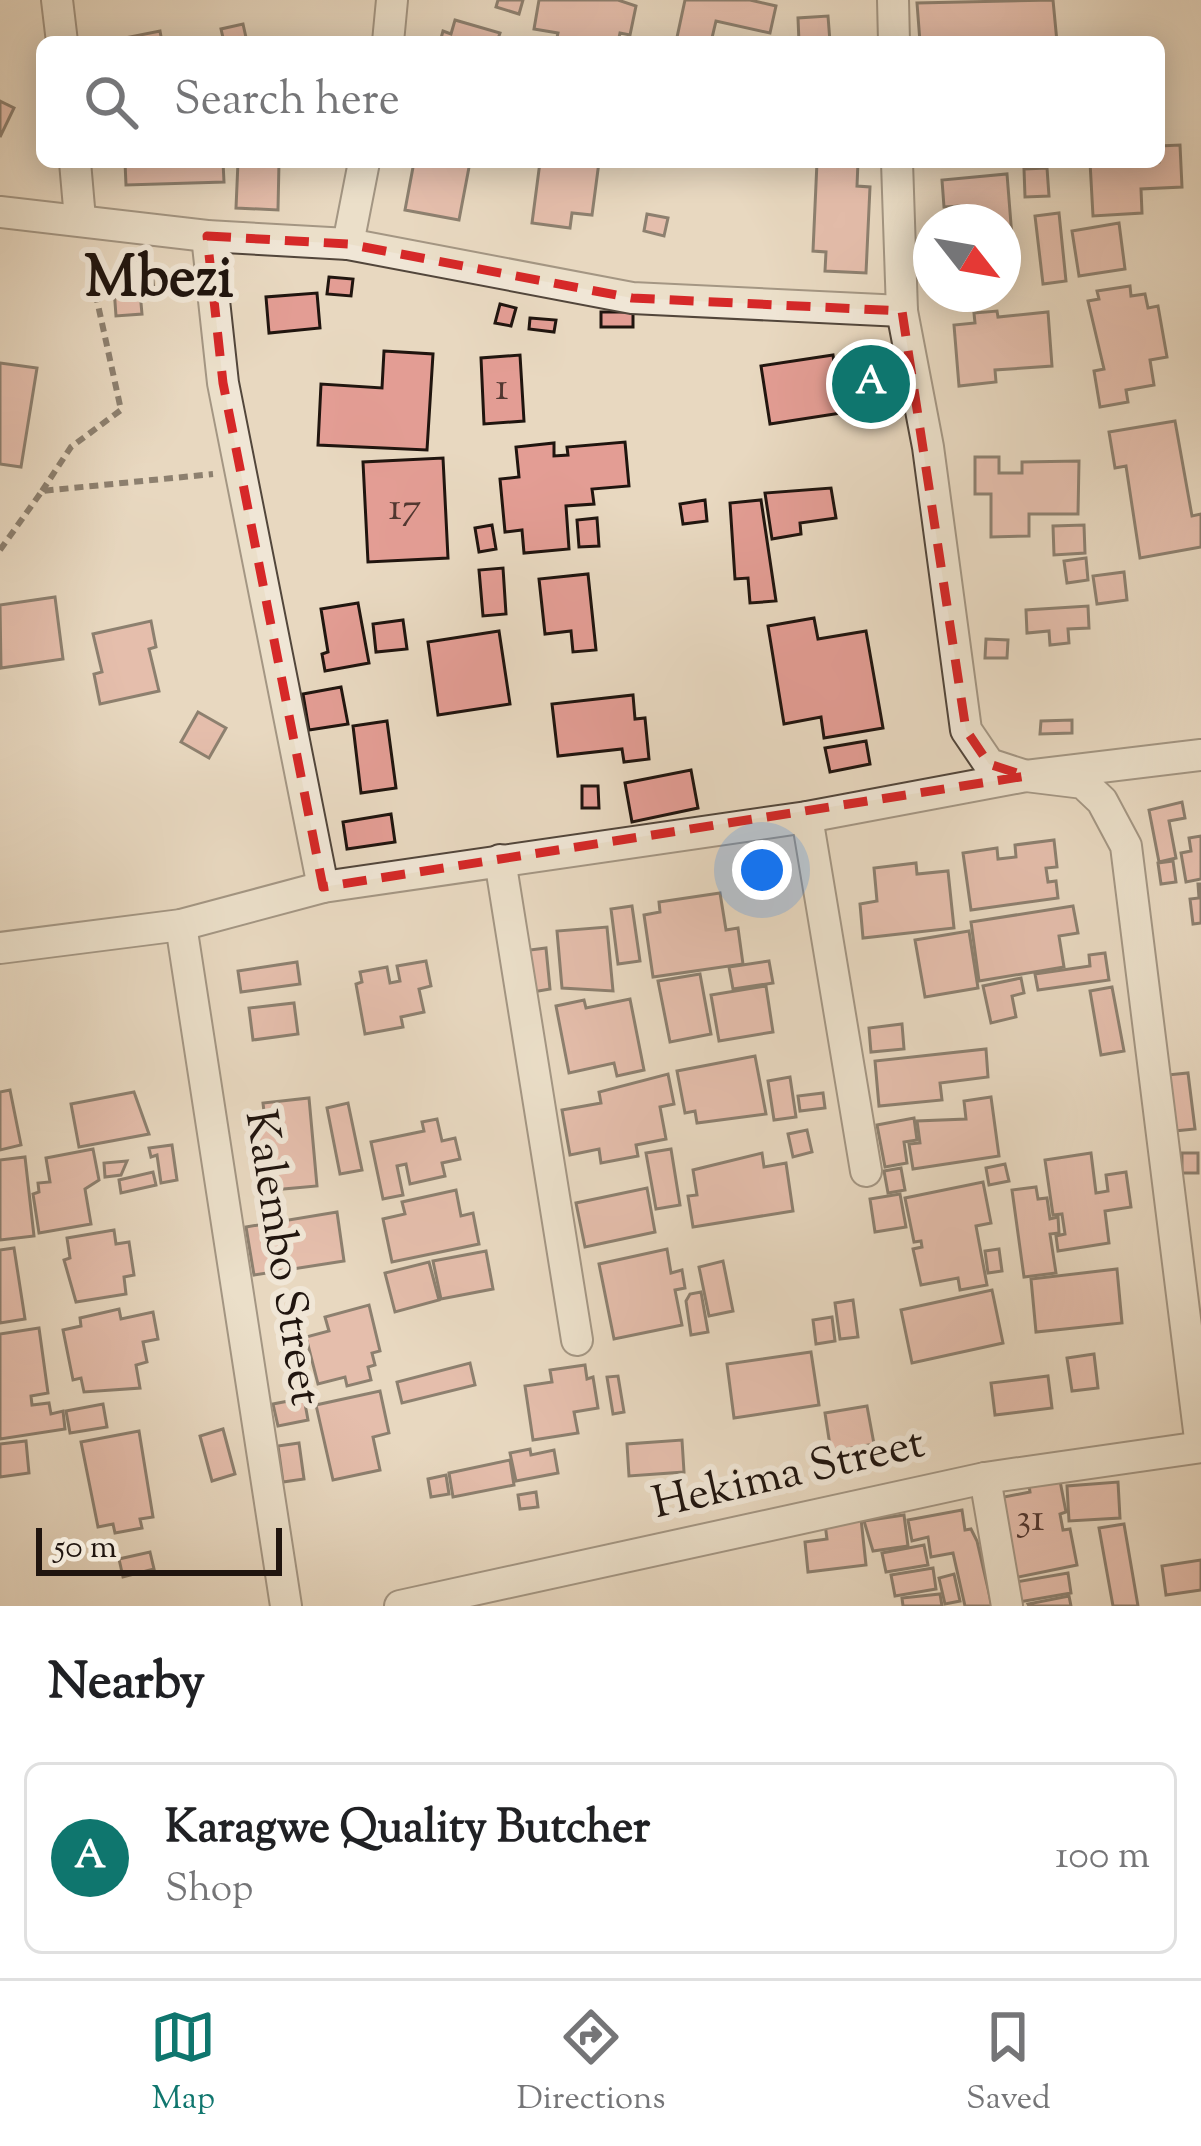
<!DOCTYPE html>
<style>
body{margin:0;font-family:"Sorts Mill Goudy",serif;background:#f2f2f2;color:#202124}
.compass{position:absolute;left:913px;top:204px;width:108px;height:108px;border-radius:50%;background:#fff;box-shadow:0 6px 30px #0003;rotate:121deg}
.scale{position:absolute;left:36px;bottom:30px;width:246px;box-sizing:border-box;padding-left:12px;border:6px solid #20150f;border-top:0;font-size:33px;line-height:42px;white-space:nowrap;color:#20150f;-webkit-text-stroke:9px #f0e6d6;paint-order:stroke}
.you{position:absolute;left:762px;top:870px;width:42px;height:42px;margin:-30px;border:9px solid #fff;border-radius:50%;background:#1a73e8;box-shadow:0 0 0 18px #1a73e833}
.badge{display:grid;place-items:center;width:78px;height:78px;border-radius:50%;background:#0f766e;color:#fff;font-size:39px;font-weight:700}
.pin{position:absolute;translate:-50% -50%;border:6px solid #fff;box-shadow:0 3px 12px #0006}
.list{margin:0;padding:0;list-style:none}
h2{display:flex;justify-content:space-between;align-items:center;height:156px;margin:0;padding:0 48px;font-size:51px}
h2 small{font-size:39px;font-weight:400;color:#757577}
.list li{display:grid;grid-template-columns:78px 1fr auto;gap:36px;align-items:center;box-sizing:border-box;height:192px;margin:0 24px 24px;padding:0 24px;border:3px solid #e0e0e0;border-radius:18px}
.list b{display:block;font-size:45px;white-space:nowrap}
.list p{margin:0;font-size:39px;white-space:nowrap;color:#757577}
.list em{font-size:39px;font-style:normal;color:#757577}
.icon{flex:none;width:66px;height:66px;fill:none;stroke:currentColor;stroke-width:2;stroke-linecap:round;stroke-linejoin:round}
.map{position:relative;flex:none;width:1201px;height:1606px;overflow:hidden}
.search{position:absolute;background:#fff;box-shadow:0 6px 30px #0003;left:36px;right:36px;top:36px;height:132px;display:flex;align-items:center;gap:30px;box-sizing:border-box;padding:0 42px;border-radius:18px;color:#757577;font-size:45px}
.sheet{height:372px;background:#fff}
nav{display:flex;justify-content:space-around;align-items:center;box-sizing:border-box;height:168px;border-top:3px solid #e0e0e0;background:#fff;font-size:33px;color:#757577}
nav a{display:grid;justify-items:center;gap:6px}
nav .on{color:#0f766e}
.map>svg:first-child{display:block}
.building{fill:#e39d94;stroke:#20150f;stroke-width:3}
.lines{fill:none;stroke-linecap:round;stroke-linejoin:round}
.minor-casing{stroke:#52463b;stroke-width:34}
.path{stroke:#20150f;stroke-width:6;stroke-dasharray:9 6;stroke-linecap:butt}
.minor{stroke:#f0e6d6;stroke-width:30}
.marked{fill:none;stroke:#d62828;stroke-width:9;stroke-dasharray:24 15;stroke-linejoin:round}
.labels{text-anchor:middle;dominant-baseline:central;stroke-width:12;stroke-linejoin:round;paint-order:stroke}
.number-label{font-size:39px;fill:#513730}
.street-label{font-size:45px;fill:#20150f;stroke:#f0e6d6}
.district-label{font-size:57px;font-weight:bold;fill:#20150f;stroke:#f0e6d6}
</style>
<div class="map">
<svg width="1201" height="1606" viewBox="0 0 1201 1606">
<rect width="100%" height="100%" fill="#e8d8c0"/>
<filter id="stains"><feTurbulence type="fractalNoise" baseFrequency=".00167" numOctaves="4"/><feColorMatrix values="0 0 0 0 .2 0 0 0 0 .09 0 0 0 0 .02 0 0 0 .5 -.17"/></filter>
<radialGradient id="worn" r=".72"><stop offset=".6" stop-color="#630" stop-opacity="0"/><stop offset="1" stop-color="#630" stop-opacity=".3"/></radialGradient>
<g class="building">
<path d="M498,0H523L519,14L496,7Z"/>
<path d="M539,0H618L636,6L630,35L620,33L618,42H556L558,33L534,29Z"/>
<path d="M685,0H750L776,6L770,33L716,21L711,42H676Z"/>
<path d="M1053,0L1057,42H920L917,3Z"/>
<path d="M828,16L830,42H799L798,18Z"/>
<path d="M455,20L500,33L497,42H440L443,31L451,34Z"/>
<path d="M243,24L247,42H224L221,29Z"/>
<path d="M160,31L162,42H105Z"/>
<path d="M0,101L14,108L0,137Z"/>
<path d="M1180,145L1182,187L1141,189L1142,213L1093,216L1090,162H1159V146Z"/>
<path d="M125,162H223L224,182L126,185Z"/>
<path d="M238,162H279L278,210L236,208Z"/>
<path d="M414,162H470L459,220L405,210Z"/>
<path d="M540,162H599L592,215L572,213L570,228L532,223Z"/>
<path d="M817,162H858L857,186L870,187L866,273L825,271L826,252L813,251Z"/>
<path d="M1047,168L1049,196L1025,197L1024,169Z"/>
<path d="M1007,174L1014,262L1003,263V222H960L959,206L944,207L942,180Z"/>
<path d="M1059,213L1066,281L1043,284L1035,216Z"/>
<path d="M647,214L668,218L664,236L644,231Z"/>
<path d="M1119,223L1125,269L1079,276L1072,231Z"/>
<path d="M151,259L154,291L140,292L142,314L116,316L114,288L124,287L122,262Z"/>
<path d="M329,277L353,279L351,296L327,294Z"/>
<path d="M1130,286L1131,296L1145,294L1148,308L1158,306L1167,357L1150,360L1154,385L1126,390L1128,402L1100,407L1094,371L1104,369L1088,301L1099,299L1097,291Z"/>
<path d="M317,293L320,328L269,333L266,297Z"/>
<path d="M500,304L516,308L511,326L495,323Z"/>
<path d="M997,311L998,317L1048,312L1052,366L995,370L996,382L959,386L954,325L975,323L974,313Z"/>
<rect x="601" y="312" width="32" height="15"/>
<path d="M530,318L556,320L554,332L529,329Z"/>
<path d="M384,351L433,354L427,450L318,445L321,384L382,388Z"/>
<path d="M520,355L524,421L484,424L481,358Z"/>
<path d="M833,355L841,413L770,424L761,366Z"/>
<path d="M0,363L37,368L21,467L0,464Z"/>
<path d="M874,373L876,396L849,397L848,375Z"/>
<path d="M1175,421L1192,516L1201,514V547L1140,558L1126,466L1115,468L1109,432Z"/>
<path d="M625,442L629,486L592,489L594,504L566,506L569,549L524,553L522,530L505,532L500,479L519,477L516,447L554,443V456L568,455L567,447Z"/>
<path d="M975,457H999V473H1022V462L1079,461L1078,514H1029V536L991,537V494H975Z"/>
<path d="M443,458L448,558L368,562L363,462Z"/>
<path d="M831,488L836,518L800,523L801,534L772,539L765,493Z"/>
<path d="M705,500L707,521L683,524L680,504Z"/>
<path d="M761,500L776,601L750,603L748,578L735,579L730,503Z"/>
<path d="M597,518L599,546L579,547L577,520Z"/>
<path d="M492,525L496,549L479,552L475,528Z"/>
<path d="M1084,525L1085,553L1054,555L1053,526Z"/>
<path d="M1086,558L1088,580L1067,583L1064,561Z"/>
<path d="M503,568L506,614L483,616L479,570Z"/>
<path d="M1124,572L1127,600L1097,604L1093,576Z"/>
<path d="M588,574L596,650L573,652L571,631L545,634L539,579Z"/>
<path d="M55,597L63,659L1,668L0,605Z"/>
<path d="M358,603L369,663L325,671L322,654L328,652L321,609Z"/>
<path d="M1088,606L1089,628L1068,629L1069,643L1050,645L1049,631L1027,633L1026,610Z"/>
<path d="M814,618L818,639L866,631L883,728L824,738L821,717L784,724L768,626Z"/>
<path d="M403,620L407,649L376,652L373,624Z"/>
<path d="M151,621L156,647L149,649L159,691L100,704L94,674L102,672L93,634Z"/>
<path d="M499,631L510,704L438,715L428,642Z"/>
<path d="M986,639L1008,640L1007,658H985Z"/>
<path d="M341,687L348,724L309,730L303,694Z"/>
<path d="M633,695L635,719L645,718L649,759L624,762L622,749L558,756L552,704Z"/>
<path d="M198,712L226,728L209,758L181,742Z"/>
<path d="M1072,720V733L1040,734L1041,721Z"/>
<path d="M387,721L396,788L361,793L353,726Z"/>
<path d="M866,741L870,764L830,772L825,748Z"/>
<path d="M691,770L698,808L632,822L625,783Z"/>
<path d="M582,786H598L599,808H582Z"/>
<path d="M1182,802L1185,818L1169,821L1176,858L1159,862L1149,810Z"/>
<path d="M391,814L395,842L347,849L343,822Z"/>
<path d="M1201,836V879L1186,882L1181,853L1191,851L1189,838Z"/>
<path d="M1054,840L1057,867L1046,868L1048,882L1056,881L1058,898L971,910L963,853L997,848L998,859L1016,857L1015,845Z"/>
<path d="M1173,861L1176,882L1161,884L1158,863Z"/>
<path d="M916,863L917,874L948,871L954,928L863,938L860,904L877,901L874,868Z"/>
<path d="M1198,884H1201V923L1193,924L1190,899L1199,898Z"/>
<path d="M720,893L726,930L738,928L743,964L653,977L644,915L660,912L659,902Z"/>
<path d="M632,906L640,961L618,964L611,909Z"/>
<path d="M1073,906L1078,933L1059,936L1064,967L979,981L971,922Z"/>
<path d="M607,927L613,991L562,988L557,931Z"/>
<path d="M969,931L978,988L925,997L915,940Z"/>
<path d="M546,948L550,989L527,993L522,951Z"/>
<path d="M1105,953L1109,980L1038,990L1035,974L1090,966L1089,955Z"/>
<path d="M426,961L431,986L419,989L424,1012L401,1017L403,1027L365,1034L356,984L362,982L360,972L387,967L390,983L400,981L397,966Z"/>
<path d="M769,961L773,983L733,989L729,967Z"/>
<path d="M297,962L300,984L241,992L238,971Z"/>
<path d="M700,974L711,1034L670,1042L658,981Z"/>
<path d="M1021,978L1024,993L1012,996L1016,1017L991,1023L983,986Z"/>
<path d="M766,986L773,1032L719,1041L711,995Z"/>
<path d="M1112,987L1124,1051L1101,1055L1090,991Z"/>
<path d="M630,999L644,1070L617,1076L614,1063L569,1073L556,1006L584,1000L586,1008Z"/>
<path d="M294,1003L298,1034L253,1040L249,1008Z"/>
<path d="M902,1024L904,1049L871,1052L869,1028Z"/>
<path d="M986,1049L988,1077L940,1083L942,1100L879,1106L875,1061Z"/>
<path d="M755,1056L766,1114L697,1123L695,1111L685,1113L677,1071Z"/>
<path d="M1188,1073L1195,1129L1174,1131L1167,1075Z"/>
<path d="M668,1074L674,1104L660,1107L666,1139L636,1145L638,1156L601,1163L599,1149L570,1155L562,1110L601,1103L599,1092Z"/>
<path d="M790,1077L796,1117L774,1120L768,1081Z"/>
<path d="M10,1090L21,1145L0,1150V1092Z"/>
<path d="M134,1092L149,1134L79,1147L71,1104Z"/>
<path d="M823,1093L825,1108L800,1111L798,1096Z"/>
<path d="M991,1097L999,1156L913,1169L909,1144L920,1143L917,1121L966,1119L964,1101Z"/>
<path d="M309,1098L317,1186L261,1191L255,1120H265L263,1103Z"/>
<path d="M348,1103L362,1170L340,1174L327,1108Z"/>
<path d="M914,1118L917,1140L904,1142L907,1163L885,1167L877,1125Z"/>
<path d="M437,1119L442,1141L455,1138L460,1159L442,1163L445,1176L410,1184L406,1164L397,1166L403,1195L383,1199L371,1142L424,1131L422,1122Z"/>
<path d="M807,1130L812,1152L793,1157L788,1134Z"/>
<path d="M172,1145L177,1180L161,1183L157,1155L151,1157L149,1148Z"/>
<path d="M93,1149L99,1180L85,1189L91,1224L39,1233L33,1194L39,1192L38,1183L50,1182L46,1158Z"/>
<path d="M671,1149L680,1205L656,1209L646,1153Z"/>
<path d="M762,1153L764,1167L786,1163L793,1211L693,1227L688,1196L697,1195L693,1170Z"/>
<path d="M1091,1153L1096,1193L1108,1191L1106,1175L1126,1172L1131,1207L1105,1211L1109,1243L1058,1251L1056,1236L1065,1234L1062,1214L1053,1215L1045,1160Z"/>
<rect x="1182" y="1153" width="16" height="20"/>
<path d="M25,1157L34,1236L0,1240V1160Z"/>
<path d="M127,1161L121,1175L105,1177L104,1163Z"/>
<path d="M1005,1164L1009,1181L989,1185L986,1168Z"/>
<path d="M901,1168L905,1190L888,1193L884,1171Z"/>
<path d="M153,1172L156,1185L121,1193L119,1180Z"/>
<path d="M983,1182L991,1223L976,1226L987,1285L960,1290L958,1278L921,1285L913,1249L922,1247L921,1241L914,1242L905,1198Z"/>
<path d="M1036,1187L1038,1199L1047,1198L1050,1219L1058,1217L1059,1233L1050,1234L1056,1273L1024,1277L1012,1190Z"/>
<path d="M647,1188L655,1232L585,1247L576,1203Z"/>
<path d="M456,1190L461,1216L473,1213L479,1244L392,1262L383,1219L405,1214L402,1202Z"/>
<path d="M900,1194L906,1227L875,1232L870,1199Z"/>
<path d="M337,1212L344,1261L254,1275L246,1227Z"/>
<path d="M114,1230L116,1244L129,1242L134,1275L124,1277L126,1294L76,1302L64,1260L70,1258L67,1238Z"/>
<path d="M14,1248L25,1319L0,1323V1250Z"/>
<path d="M667,1249L671,1273L682,1270L685,1288L675,1290L682,1325L614,1339L599,1264Z"/>
<path d="M999,1249L1002,1271L988,1273L985,1251Z"/>
<path d="M486,1251L493,1289L441,1299L433,1261Z"/>
<path d="M723,1261L733,1311L709,1316L699,1267Z"/>
<path d="M429,1262L439,1300L395,1312L385,1273Z"/>
<path d="M1117,1269L1122,1323L1036,1332L1031,1279Z"/>
<path d="M992,1290L1003,1343L912,1363L901,1310Z"/>
<path d="M701,1292L708,1332L691,1335L686,1301L690,1294Z"/>
<path d="M853,1300L858,1337L840,1339L835,1303Z"/>
<path d="M369,1305L380,1351L372,1353L375,1365L368,1367L371,1380L347,1386L345,1377L318,1384L306,1337L329,1331L325,1317Z"/>
<path d="M119,1309L121,1319L153,1312L158,1339L143,1342L147,1362L136,1365L140,1388L84,1392L81,1378L73,1380L63,1330L81,1326L80,1318Z"/>
<path d="M832,1317L835,1341L816,1344L813,1320Z"/>
<path d="M39,1328L48,1393L31,1396L32,1405L49,1403L51,1414L63,1411L65,1429L0,1439V1334Z"/>
<path d="M811,1352L819,1405L734,1418L727,1364Z"/>
<path d="M1094,1354L1098,1388L1072,1391L1067,1358Z"/>
<path d="M470,1363L475,1385L402,1403L397,1382Z"/>
<path d="M585,1365L587,1379L593,1377L598,1408L574,1412L578,1433L533,1440L525,1386L552,1382L550,1370Z"/>
<path d="M618,1376L624,1412L613,1414L607,1377Z"/>
<path d="M1048,1376L1052,1408L995,1415L991,1383Z"/>
<path d="M380,1391L389,1433L373,1437L380,1470L333,1480L316,1405Z"/>
<path d="M304,1398L308,1420L278,1426L273,1404Z"/>
<path d="M103,1404L107,1427L70,1433L66,1411Z"/>
<path d="M867,1406L874,1444L831,1452L825,1413Z"/>
<path d="M223,1429L235,1474L212,1481L200,1436Z"/>
<path d="M139,1431L153,1517L140,1519L142,1528L115,1533L113,1524L98,1527L81,1442Z"/>
<path d="M682,1440L684,1472L629,1476L627,1444Z"/>
<path d="M26,1441L29,1473L0,1477V1444Z"/>
<path d="M299,1443L304,1479L283,1482L278,1446Z"/>
<path d="M530,1449L531,1455L554,1450L558,1473L516,1481L510,1453Z"/>
<path d="M510,1460L514,1485L453,1497L449,1473Z"/>
<path d="M446,1475L449,1494L431,1497L428,1479Z"/>
<path d="M1028,1479L1060,1481L1066,1512L1060,1514L1063,1530L1070,1529L1077,1565L1009,1579L994,1499L1030,1492Z"/>
<path d="M1118,1482L1120,1518L1069,1521L1067,1486Z"/>
<path d="M536,1492L538,1507L520,1509L518,1495Z"/>
<path d="M962,1510L965,1530L971,1529L977,1541L992,1606H965L953,1553L931,1557L928,1537L912,1541L908,1520Z"/>
<path d="M904,1515L908,1546L873,1551L864,1521Z"/>
<path d="M861,1519L866,1565L808,1572L805,1542L827,1539L825,1524Z"/>
<path d="M1124,1524L1138,1606H1113L1099,1528Z"/>
<path d="M924,1545L928,1565L886,1572L882,1553Z"/>
<path d="M150,1552L154,1569L123,1577L119,1559Z"/>
<path d="M1201,1560V1590L1166,1595L1162,1566Z"/>
<path d="M933,1568L936,1589L895,1596L891,1575Z"/>
<path d="M1068,1573L1071,1593L1013,1603L1010,1583Z"/>
<path d="M954,1574L960,1601L945,1604L939,1578Z"/>
<path d="M940,1594L942,1606H903L902,1598Z"/>
<path d="M1069,1596L1071,1606H1029L1028,1604Z"/>
</g>
<g class="lines">
<g class="minor-casing">
<g id="minor">
<path d="M57,0L62,42"/>
<path d="M893,0L894,42"/>
<path d="M388,42L392,0"/>
<path d="M75,162L80,219"/>
<path d="M0,212L207,236L348,244L632,298L902,311"/>
<path d="M207,236L223,383L323,887"/>
<path d="M348,244L364,162"/>
<path d="M807,817L866,1171"/>
<path d="M500,860L577,1340"/>
<path d="M181,925L286,1606"/>
<path d="M0,948L181,925L323,887L807,817L1026,776L1201,755"/>
<path d="M985,1478L1007,1606"/>
<path d="M400,1606L985,1478L1201,1447L1126,846L1102,801L1083,783L1026,776L989,764L966,730L928,447L902,311L897,162"/>
</g>
</g>
<g class="path">
<path d="M42,491L71,447L121,410L86,250"/>
<path d="M0,550L42,491L213,474"/>
</g>
<use href="#minor" class="minor"/>
</g>
<path d="M0 0H1201V1606H0ZM207,236L348,244L632,298L902,311L966,730L989,764L1026,776L323,887L223,383Z" fill="#e8d8c0" fill-opacity=".55" fill-rule="evenodd"/>
<path class="marked" d="M207,236L348,244L632,298L902,311L966,730L989,764L1026,776L323,887L223,383Z"/>
<g class="labels">
<g class="number-label">
<text x="502" y="390">1</text>
<text x="405" y="510">17</text>
<text x="1030" y="1521">31</text>
</g>
<g class="street-label">
<text transform="translate(280 1258) rotate(81)">Kalembo Street</text>
<text transform="translate(789 1476) rotate(-13)">Hekima Street</text>
</g>
<g class="district-label">
<text x="159" y="281">Mbezi</text>
</g>
</g>
<rect width="100%" height="100%" filter="url(#stains)"/>
<rect width="100%" height="100%" fill="url(#worn)"/>
</svg>
<svg class="compass" viewBox="-18 -18 36 36"><path d="M0-13l5 13h-10z" fill="#e53935"/><path d="M0 13l5-13h-10z" fill="#757577"/></svg>
<div class="scale">50 m</div>
<div class="you"></div>
<div class="pin badge" style="left:871px;top:384px">A</div>
<div class="search"><svg class="icon" aria-label="search" viewBox="0 0 24 24"><circle cx="10" cy="10" r="6"/><path d="M15 15l6 6"/></svg>Search here</div>
</div>
<section class="sheet">
<h2>Nearby<small></small></h2>
<ul class="list">
<li><span class="badge">A</span><div><b>Karagwe Quality Butcher</b><p>Shop</p></div><em>100 m</em></li>
</ul>
</section>
<nav>
<a class="on"><svg class="icon" aria-label="map" viewBox="0 0 24 24"><path d="M3 6l6-2 6 2 6-2v14l-6 2-6-2-6 2zM9 4v14M15 6v14"/></svg>Map</a>
<a><svg class="icon" aria-label="directions" viewBox="0 0 24 24"><path d="M12 3l9 9-9 9-9-9zM9 14v-3h6M13 9l2 2-2 2"/></svg>Directions</a>
<a><svg class="icon" aria-label="saved" viewBox="0 0 24 24"><path d="M7 4h10v16l-5-4-5 4z"/></svg>Saved</a>
</nav>
